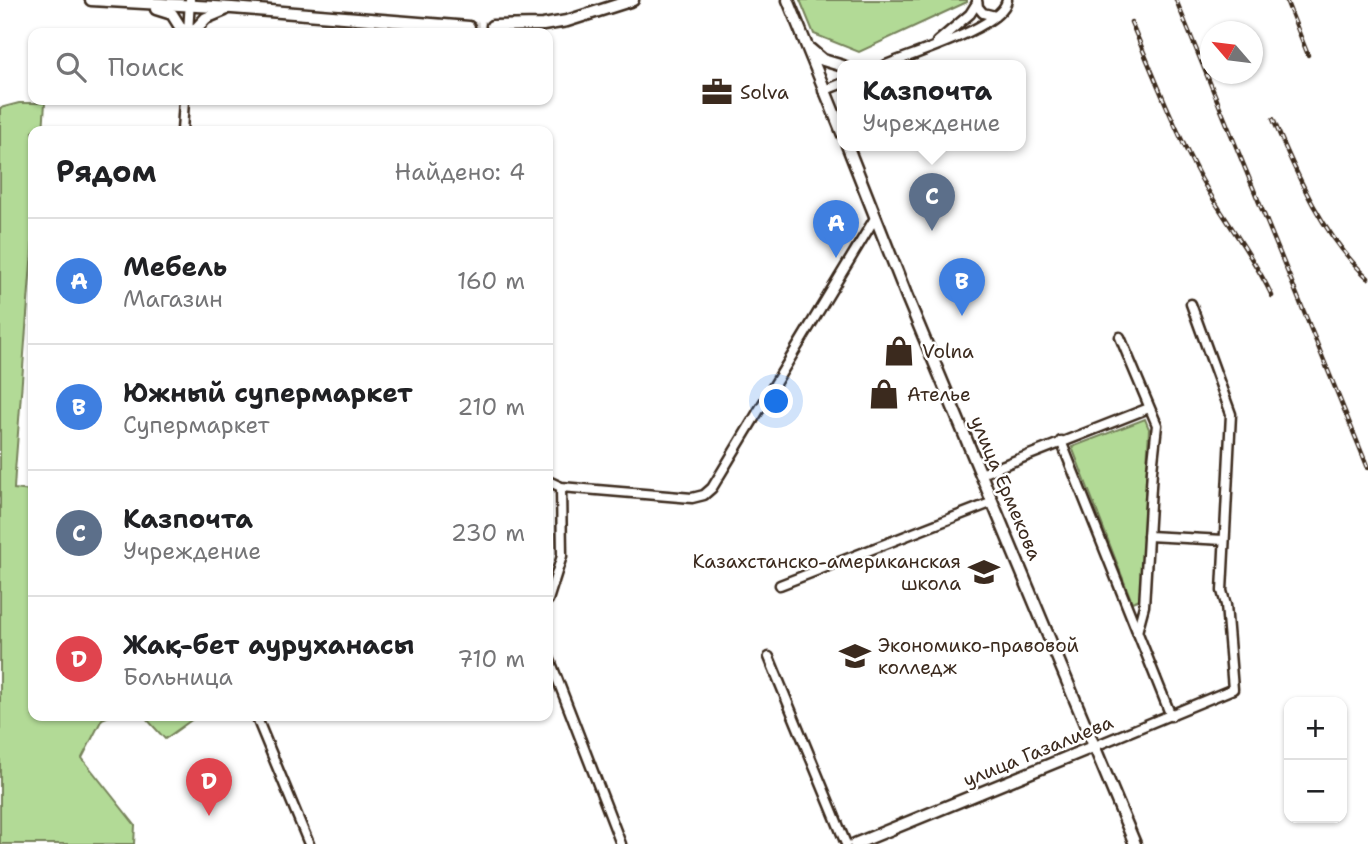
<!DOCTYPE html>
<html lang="ru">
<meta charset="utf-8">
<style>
body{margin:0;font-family:"Shantell Sans",sans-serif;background:#f6f6f6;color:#202124}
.controls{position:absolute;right:21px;bottom:21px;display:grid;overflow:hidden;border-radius:14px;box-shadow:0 2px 5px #0004}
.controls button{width:63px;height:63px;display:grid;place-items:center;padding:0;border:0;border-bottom:2px solid #e0e0e0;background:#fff;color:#202124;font:35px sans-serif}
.compass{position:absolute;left:1200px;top:21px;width:63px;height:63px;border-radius:50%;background:#fff;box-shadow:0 2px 5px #0004;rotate:298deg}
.you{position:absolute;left:777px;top:402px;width:24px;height:24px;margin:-18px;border:5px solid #fff;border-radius:50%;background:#1a73e8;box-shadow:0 0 0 10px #1a73e833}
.badge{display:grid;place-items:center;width:46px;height:46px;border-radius:50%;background:#3b2a1e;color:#fff;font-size:23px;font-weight:700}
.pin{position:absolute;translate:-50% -58px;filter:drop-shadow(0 2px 4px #0008)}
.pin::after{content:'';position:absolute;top:37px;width:24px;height:21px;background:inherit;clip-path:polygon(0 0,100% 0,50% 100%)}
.popup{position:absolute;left:837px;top:60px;width:189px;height:91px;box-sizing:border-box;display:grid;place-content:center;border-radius:14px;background:#fff;filter:drop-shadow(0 2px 5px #0005);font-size:23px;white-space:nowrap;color:#757577}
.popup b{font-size:26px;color:#202124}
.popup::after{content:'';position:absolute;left:50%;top:100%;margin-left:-14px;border:14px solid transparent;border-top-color:#fff}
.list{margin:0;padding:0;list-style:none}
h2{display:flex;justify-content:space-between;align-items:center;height:91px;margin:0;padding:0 28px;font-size:30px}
h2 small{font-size:23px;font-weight:400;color:#757577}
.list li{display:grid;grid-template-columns:46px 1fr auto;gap:21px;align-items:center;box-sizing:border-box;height:126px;padding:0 28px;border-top:2px solid #e0e0e0}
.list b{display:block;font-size:26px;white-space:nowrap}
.list p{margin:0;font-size:23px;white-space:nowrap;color:#757577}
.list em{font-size:23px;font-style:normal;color:#757577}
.icon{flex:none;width:38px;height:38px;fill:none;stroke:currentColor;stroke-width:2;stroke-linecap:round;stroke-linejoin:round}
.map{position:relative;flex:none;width:1368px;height:844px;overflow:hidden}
.search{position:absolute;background:#fff;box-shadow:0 2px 5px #0004;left:28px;top:28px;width:525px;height:77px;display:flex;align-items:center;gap:18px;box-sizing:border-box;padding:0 24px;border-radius:14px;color:#757577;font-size:26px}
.panel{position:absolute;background:#fff;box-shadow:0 2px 5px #0004;left:28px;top:126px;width:525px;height:595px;border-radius:14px}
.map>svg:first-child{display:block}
.green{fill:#b2da96;stroke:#76825a;stroke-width:2}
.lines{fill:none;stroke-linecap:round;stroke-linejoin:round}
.major-tunnel{stroke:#d8d4d2;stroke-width:10;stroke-dasharray:10 5;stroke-linecap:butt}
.minor-casing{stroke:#3b2a1e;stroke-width:13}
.major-casing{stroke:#3b2a1e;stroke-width:15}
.minor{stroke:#fff;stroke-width:8}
.major{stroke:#fff;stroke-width:10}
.rail-casing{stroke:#3b2a1e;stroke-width:4.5}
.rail{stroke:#fff;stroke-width:2;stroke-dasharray:5;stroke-linecap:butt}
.labels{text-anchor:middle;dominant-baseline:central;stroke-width:5;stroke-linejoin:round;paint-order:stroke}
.poi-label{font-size:19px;fill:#3b2a1e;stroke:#fff;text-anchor:start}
.street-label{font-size:19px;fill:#3b2a1e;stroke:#fff}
</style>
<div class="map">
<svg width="1368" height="844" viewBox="0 0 1368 844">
<rect width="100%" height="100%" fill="#fff"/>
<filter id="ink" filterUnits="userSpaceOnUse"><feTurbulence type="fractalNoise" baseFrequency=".0143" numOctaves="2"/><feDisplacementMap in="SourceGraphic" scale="14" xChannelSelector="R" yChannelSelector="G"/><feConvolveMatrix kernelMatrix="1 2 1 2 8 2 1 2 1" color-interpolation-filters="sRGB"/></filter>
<g filter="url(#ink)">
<g class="green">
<path d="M800,0H967V2L859,52L814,34Z"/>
<path d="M19,103H45L43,131H33V237L15,472L14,489L33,491V716H109L102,719L82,758L135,825L134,844H0V108Z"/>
<path d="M1145,419L1149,429L1140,599L1132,602L1072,447Z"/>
<path d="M144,716H197L165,739Z"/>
</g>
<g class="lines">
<path class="major-tunnel" d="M469,27L492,26"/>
<g class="minor-casing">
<g id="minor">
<path d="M977,0L978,7L983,13L995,16"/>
<path d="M188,33L190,0"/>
<path d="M937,42L970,14L977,3"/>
<path d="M886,65C912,54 1003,27 1007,0"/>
<path d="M823,91L843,83"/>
<path d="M182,131L184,100"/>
<path d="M1120,337L1157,425L1152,470L1144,606L1137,632"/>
<path d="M1061,441L1171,716"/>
<path d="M981,474L1149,408"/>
<path d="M548,481L561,487L692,498L704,495L712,488L875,218"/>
<path d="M1148,536L1224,540"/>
<path d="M780,585L993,502"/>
<path d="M548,600L562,556L561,487"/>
<path d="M548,655L621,844"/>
<path d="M769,657L846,844"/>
<path d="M256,716L309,844"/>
<path d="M1095,746L1233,689L1226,605L1222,591L1231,414L1191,304"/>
</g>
</g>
<g class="major-casing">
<g id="major">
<path d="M91,0L232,8L469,27"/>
<path d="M788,0L843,135"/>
<path d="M156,9L172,14L184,33"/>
<path d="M492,26L543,25L567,21L633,0"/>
<path d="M192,33L206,18L225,10"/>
<path d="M810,49L823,60L843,66"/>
<path d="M847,145L907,297L1135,844"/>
<path d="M855,844L1095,746"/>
</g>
</g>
<use href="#minor" class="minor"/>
<use href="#major" class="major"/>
<g class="rail-casing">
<g id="rail">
<path d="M1176,0L1368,468"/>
<path d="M1286,0L1308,55"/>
<path d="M1131,22C1153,73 1173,126 1199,175C1222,217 1252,253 1272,296"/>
<path d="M1273,119C1297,175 1322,235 1368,278"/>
</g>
</g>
<use href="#rail" class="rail"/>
</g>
</g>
<defs>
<g id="office-bare" transform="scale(2.415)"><path d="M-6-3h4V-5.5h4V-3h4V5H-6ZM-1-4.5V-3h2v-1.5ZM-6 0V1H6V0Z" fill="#3b2a1e" stroke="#fff" stroke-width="2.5" paint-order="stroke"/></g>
<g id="shop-bare" transform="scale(2.415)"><path d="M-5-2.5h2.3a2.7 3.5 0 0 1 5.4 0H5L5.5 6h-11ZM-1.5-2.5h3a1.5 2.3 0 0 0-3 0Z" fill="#3b2a1e" stroke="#fff" stroke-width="2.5" paint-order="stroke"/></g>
<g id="school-bare" transform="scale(2.415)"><path d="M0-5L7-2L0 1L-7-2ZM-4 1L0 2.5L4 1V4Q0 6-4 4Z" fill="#3b2a1e" stroke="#fff" stroke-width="2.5" paint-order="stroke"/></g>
<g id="university-bare" transform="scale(2.415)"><path d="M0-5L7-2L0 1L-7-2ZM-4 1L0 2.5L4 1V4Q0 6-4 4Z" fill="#3b2a1e" stroke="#fff" stroke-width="2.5" paint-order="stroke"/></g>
</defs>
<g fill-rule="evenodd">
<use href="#office-bare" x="717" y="92"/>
<use href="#shop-bare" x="899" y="351"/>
<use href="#shop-bare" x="884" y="394"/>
<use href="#school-bare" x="984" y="572"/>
<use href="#university-bare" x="855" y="656"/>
</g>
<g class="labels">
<g class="poi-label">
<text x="740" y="92">Solva</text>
<text x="922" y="351">Volna</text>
<text x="907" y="394">Ателье</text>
<text x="961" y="561" text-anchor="end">Казахстанско-американская<tspan x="961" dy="22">школа</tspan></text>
<text x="878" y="645">Экономико-правовой<tspan x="878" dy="22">колледж</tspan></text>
</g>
<g class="street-label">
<text transform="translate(1006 488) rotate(67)">улица Ермекова</text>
<text transform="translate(1038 751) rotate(-22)">улица Газалиева</text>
</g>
</g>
</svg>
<div class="controls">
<button>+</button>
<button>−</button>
</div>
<svg class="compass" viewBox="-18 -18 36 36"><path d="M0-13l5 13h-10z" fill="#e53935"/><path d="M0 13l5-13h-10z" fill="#757577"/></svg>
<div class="you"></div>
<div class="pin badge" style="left:836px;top:258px;background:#3f7fe0">A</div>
<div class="pin badge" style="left:962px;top:316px;background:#3f7fe0">B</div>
<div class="pin badge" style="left:932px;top:231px;background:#5c6f8a">C</div>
<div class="popup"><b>Казпочта</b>Учреждение</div>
<div class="pin badge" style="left:209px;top:816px;background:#e0444e">D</div>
<div class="search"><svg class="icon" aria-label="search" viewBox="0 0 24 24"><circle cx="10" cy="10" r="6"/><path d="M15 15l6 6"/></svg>Поиск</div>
<section class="panel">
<h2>Рядом<small>Найдено: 4</small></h2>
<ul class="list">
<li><span class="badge" style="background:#3f7fe0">A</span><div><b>Мебель</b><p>Магазин</p></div><em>160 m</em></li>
<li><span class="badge" style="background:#3f7fe0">B</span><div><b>Южный супермаркет</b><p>Супермаркет</p></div><em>210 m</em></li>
<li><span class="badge" style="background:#5c6f8a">C</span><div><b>Казпочта</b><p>Учреждение</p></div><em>230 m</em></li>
<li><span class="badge" style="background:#e0444e">D</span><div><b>Жақ-бет ауруханасы</b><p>Больница</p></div><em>710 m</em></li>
</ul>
</section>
</div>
